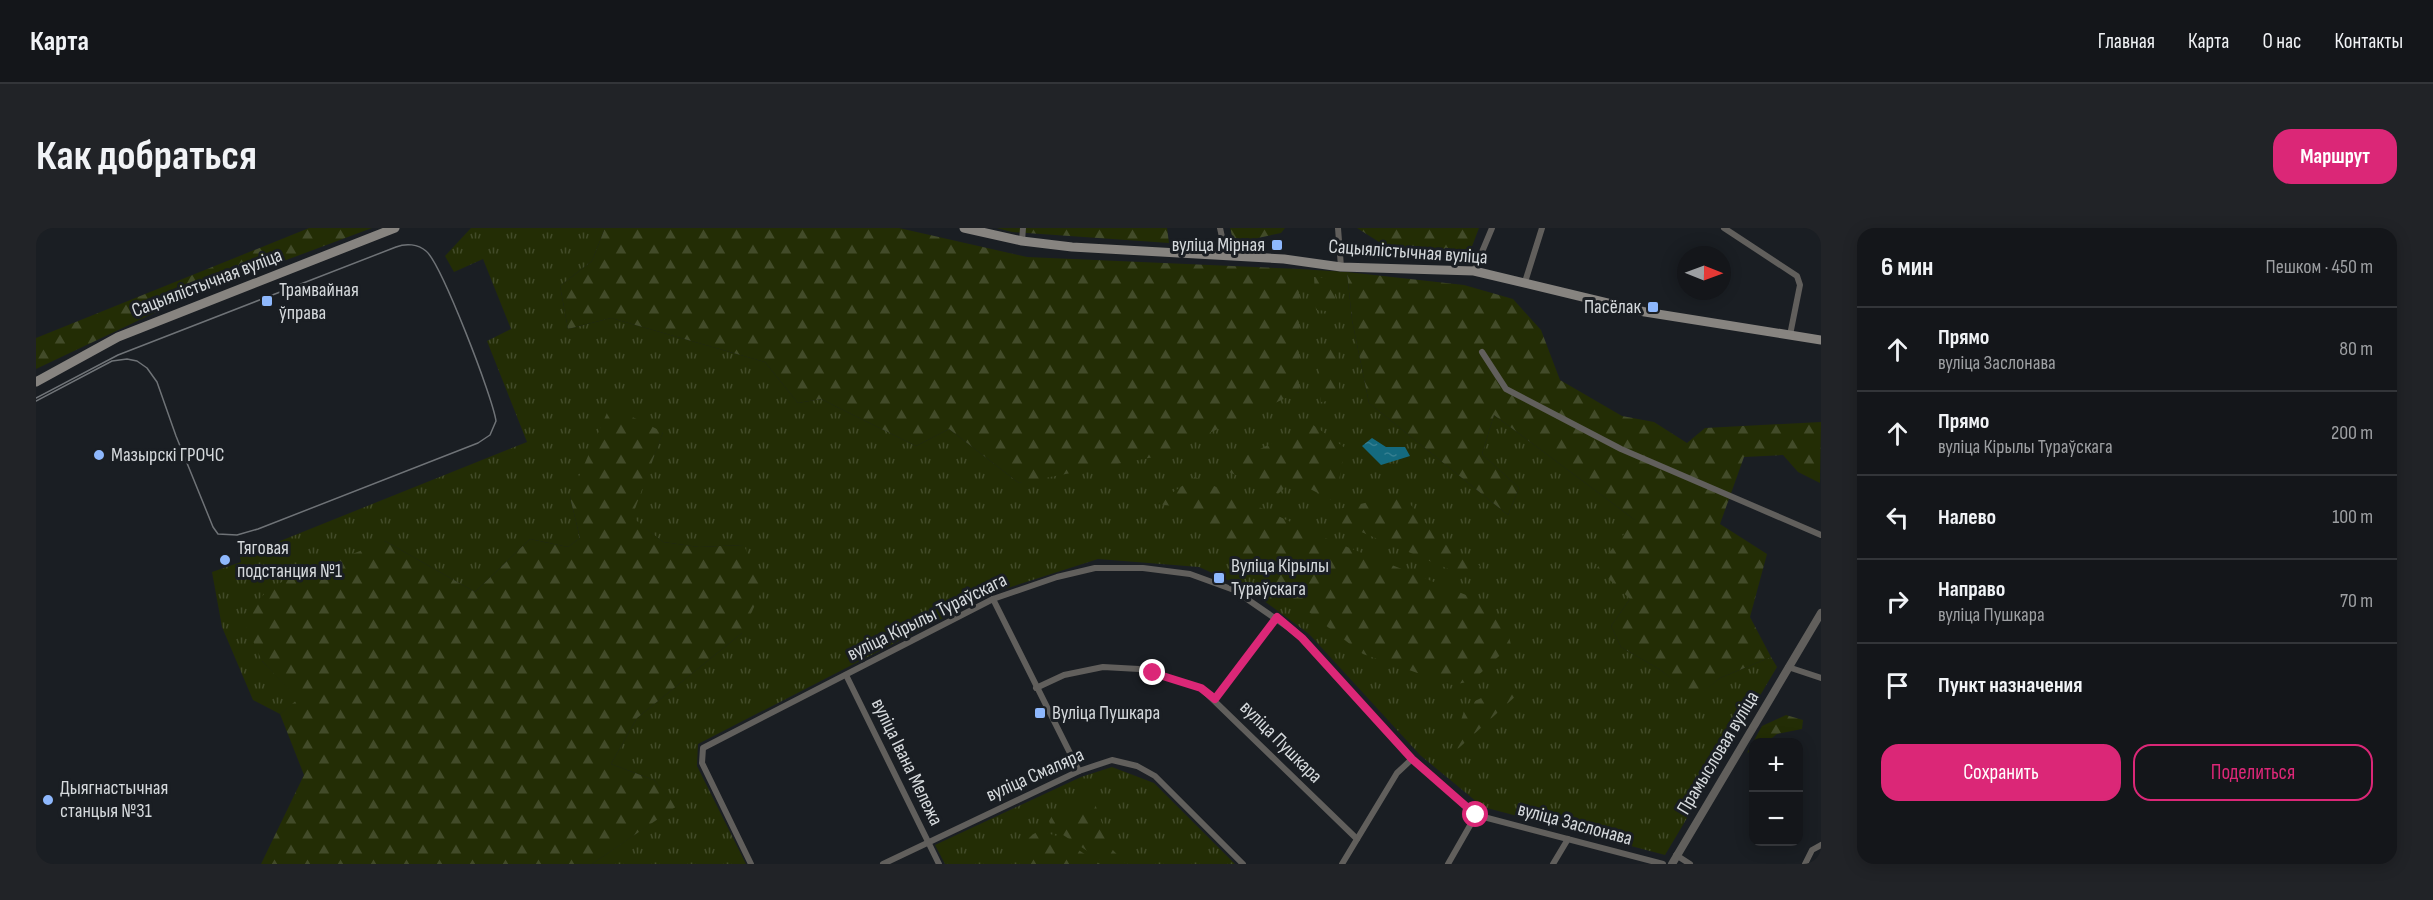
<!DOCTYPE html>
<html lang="ru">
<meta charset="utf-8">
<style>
body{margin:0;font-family:"Sofia Sans Condensed",sans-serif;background:#212327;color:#f1f3f6}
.controls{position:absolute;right:18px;bottom:18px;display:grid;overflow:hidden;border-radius:12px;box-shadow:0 3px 15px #0003}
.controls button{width:54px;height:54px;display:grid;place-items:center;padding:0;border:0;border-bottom:2px solid #333539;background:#14161a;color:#f1f3f6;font:30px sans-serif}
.compass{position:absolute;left:1641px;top:18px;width:54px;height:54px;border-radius:50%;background:#14161a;box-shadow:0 3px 15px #0003;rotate:91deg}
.stop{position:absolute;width:18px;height:18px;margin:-14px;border:4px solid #db2777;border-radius:50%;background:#fff}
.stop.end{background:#db2777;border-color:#fff;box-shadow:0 2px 6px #0008}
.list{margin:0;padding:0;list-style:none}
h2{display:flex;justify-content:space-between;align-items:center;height:78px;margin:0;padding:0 24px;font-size:26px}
h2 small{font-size:20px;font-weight:400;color:#9d9fa2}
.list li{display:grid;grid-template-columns:39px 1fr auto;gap:18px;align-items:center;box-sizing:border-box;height:84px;padding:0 24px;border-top:2px solid #333539}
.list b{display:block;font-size:22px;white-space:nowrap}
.list p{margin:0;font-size:20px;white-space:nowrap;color:#9d9fa2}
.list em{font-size:20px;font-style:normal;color:#9d9fa2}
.actions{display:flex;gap:12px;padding:18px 24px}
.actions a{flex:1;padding:14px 0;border:2px solid #db2777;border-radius:18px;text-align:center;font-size:21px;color:#db2777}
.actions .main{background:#db2777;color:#fff}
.icon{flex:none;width:33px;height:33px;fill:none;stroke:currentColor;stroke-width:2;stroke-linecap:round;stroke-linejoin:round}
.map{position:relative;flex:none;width:1785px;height:636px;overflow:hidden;border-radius:18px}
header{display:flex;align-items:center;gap:36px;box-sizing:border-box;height:84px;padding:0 30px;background:#14161a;border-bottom:2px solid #333539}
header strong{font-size:28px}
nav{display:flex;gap:33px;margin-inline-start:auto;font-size:21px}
.intro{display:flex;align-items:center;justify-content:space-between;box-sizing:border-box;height:144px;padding:0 36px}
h1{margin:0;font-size:42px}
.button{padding:15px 27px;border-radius:18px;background:#db2777;color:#fff;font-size:21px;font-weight:700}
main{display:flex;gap:36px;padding:0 36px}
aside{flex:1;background:#14161a;border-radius:18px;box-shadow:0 3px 15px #0003}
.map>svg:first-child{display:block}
.grass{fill:url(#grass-tufts)}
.forest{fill:url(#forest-firs)}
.water{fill:url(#water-ripples)}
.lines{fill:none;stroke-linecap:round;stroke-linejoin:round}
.minor{stroke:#615f5c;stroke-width:6}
.tertiary{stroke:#615f5c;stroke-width:8}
.secondary{stroke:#878480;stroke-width:9}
.tram{stroke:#6f7377;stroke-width:1.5}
.route{stroke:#db2777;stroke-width:8}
.poi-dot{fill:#8eb8fd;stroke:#1a1e23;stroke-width:2}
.labels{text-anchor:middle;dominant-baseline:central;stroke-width:6;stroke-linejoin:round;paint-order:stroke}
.poi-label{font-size:20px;fill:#d5d9dc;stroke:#1a1e23;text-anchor:start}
.street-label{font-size:20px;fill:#d5d9dc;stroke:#1a1e23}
</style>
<header>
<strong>Карта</strong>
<nav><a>Главная</a><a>Карта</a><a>О нас</a><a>Контакты</a></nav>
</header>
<div class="intro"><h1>Как добраться</h1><a class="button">Маршрут</a></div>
<main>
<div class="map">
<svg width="1785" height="636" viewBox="0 0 1785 636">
<defs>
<pattern id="grass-tufts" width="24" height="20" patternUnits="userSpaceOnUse" patternTransform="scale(1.5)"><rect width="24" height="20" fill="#232d05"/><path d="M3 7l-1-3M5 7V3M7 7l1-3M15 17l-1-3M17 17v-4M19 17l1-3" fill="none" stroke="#424b29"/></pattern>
<pattern id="forest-firs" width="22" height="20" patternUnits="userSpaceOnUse" patternTransform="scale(1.5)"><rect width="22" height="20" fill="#232d05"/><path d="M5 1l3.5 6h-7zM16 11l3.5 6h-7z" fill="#424b29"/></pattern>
<pattern id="water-ripples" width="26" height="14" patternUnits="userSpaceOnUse" patternTransform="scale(1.5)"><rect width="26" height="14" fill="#146a7f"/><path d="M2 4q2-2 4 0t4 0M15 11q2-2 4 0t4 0" fill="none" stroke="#357f91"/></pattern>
</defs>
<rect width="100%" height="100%" fill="#1a1e23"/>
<g class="grass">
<path d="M435,0H569L556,33L524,58L532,101L575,90L729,134L762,175L785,171L880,218L913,201L983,255L1263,164V41L1311,44L1316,92L1333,175L1472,287L1483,260L1446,226L1458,187L1599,292L1594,371L1575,398L1585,419L1623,441L1660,469L1684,450L1735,429L1741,439L1629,627L1447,579L1384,527L1273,406L1212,361L1163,339L1062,331L956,365L662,516L661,538L710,636H556L640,578L618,552L575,536L601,490L706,405L708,317L663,319L627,314L595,289L627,204L534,269L544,310L532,319L494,311L439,364L349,313L226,433L263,471L244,486L217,472L186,399L176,344L205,334L204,329L491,214L451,113L475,101L447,31L418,44L409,28Z"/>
<path d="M1076,539L1118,555L1199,636H909L899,617L1045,549Z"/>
</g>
<g class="forest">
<path d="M273,0H336L154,68L0,141V110Z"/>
<path d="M569,0H863L991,29L1263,41V164L1123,228L983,255L913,201L880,218L785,171L762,175L729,134L575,90L532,101L524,58L556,33Z"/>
<path d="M961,0H1131L1133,15L976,4Z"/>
<path d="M1194,0H1249L1245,5L1198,15Z"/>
<path d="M1321,0H1443L1435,21H1354Z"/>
<path d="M1311,44L1428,57L1477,71L1505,102L1524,152L1586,188L1618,194L1651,215L1669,200L1785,194L1784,255L1762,244L1747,227L1708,229L1684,296L1731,326L1714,389L1735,429L1684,450L1660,470L1623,441L1585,419L1575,398L1594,371L1561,340L1599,292L1458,187L1446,226L1483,260L1472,287L1333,175L1316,92Z"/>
<path d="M1278,49L1297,51L1301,84L1280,82Z"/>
<path d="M1300,117L1304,171L1285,174L1281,118Z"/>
<path d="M574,178L627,204L596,289L627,314L663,319L708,317L726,362L706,405L601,490L575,536L618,552L641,578L556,636H225L268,547L244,486L262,471L226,433L206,389L236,358L349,313L439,364L494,311L532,319L544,310L534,269Z"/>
<path d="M1276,196L1309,220L1299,274L1257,252L1242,266L1184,240Z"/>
<path d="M1159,249L1289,310L1440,371L1469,392L1475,417L1436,453L1416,457L1327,426L1280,390L1153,280L1120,276Z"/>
<path d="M1366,266L1404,313L1444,338L1436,351L1283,286Z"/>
<path d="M1476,456L1483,465L1413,529L1430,477Z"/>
<path d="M1750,487L1767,492L1766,501L1741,506L1731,514H1718L1717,522L1711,525L1726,498Z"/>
<path d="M1046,571L1055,572L1059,576L1075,620L1090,636H1071L1015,599L1013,593L1016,588L1035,585Z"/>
<path d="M1004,603L1021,608L1064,636H987C986,621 989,608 1004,603Z"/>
</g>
<path class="water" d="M1336,210L1350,219H1369L1374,228L1345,237L1326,218Z"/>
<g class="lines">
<g class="minor">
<path d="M1184,0L1190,27"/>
<path d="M1302,0L1305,39"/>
<path d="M1688,0L1761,48L1764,57L1754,107"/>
<path d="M986,13L987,0"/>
<path d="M1438,43L1456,0"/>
<path d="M1489,54L1506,0"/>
<path d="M1446,124L1470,161L1585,221L1785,307"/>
<path d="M957,371L1043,543"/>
<path d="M1752,439L1785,450"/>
<path d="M810,447L903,636"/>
<path d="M1000,460L1028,447L1067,439L1103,441L1165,460L1321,611"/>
<path d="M1179,471L1241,389"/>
<path d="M1640,627L1654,636"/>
<path d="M715,636L666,535L667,520L957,371L1021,349L1059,340H1107L1154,346L1198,362L1253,400L1266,410L1376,531L1440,587L1627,636"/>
<path d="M847,636L1043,543L1076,532L1101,538L1119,548L1207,636"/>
<path d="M1306,636L1361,545L1376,531"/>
<path d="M1412,636L1440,587"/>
<path d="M1517,636L1532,611"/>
<path d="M1769,636L1776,622L1785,617"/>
</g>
<path class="tertiary" d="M1636,636L1785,385"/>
<g class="secondary">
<path d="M928,0L986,13L1036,19L1248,31L1305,39L1438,43L1609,84L1785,112"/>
<path d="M0,154L82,109L359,0"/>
</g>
<path class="tram" d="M0,170L82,127L360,19C370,15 382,16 390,23C405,35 457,170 460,193L454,207L442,215L222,301L201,307L182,306L177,299L140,208L121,154L111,140L101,133L91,131L76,133L0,173"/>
</g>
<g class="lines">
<path class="route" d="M1117,445L1165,460L1179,471L1241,389L1266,410L1376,531L1440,587"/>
</g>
<g class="poi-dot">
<rect x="1235" y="11" width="12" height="12" rx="3"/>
<rect x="225" y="67" width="12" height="12" rx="3"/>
<rect x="1611" y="73" width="12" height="12" rx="3"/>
<circle cx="63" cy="227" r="6"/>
<circle cx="189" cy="332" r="6"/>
<rect x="1177" y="344" width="12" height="12" rx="3"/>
<rect x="998" y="479" width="12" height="12" rx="3"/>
<circle cx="12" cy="572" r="6"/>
</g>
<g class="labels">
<g class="poi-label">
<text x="1229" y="17" text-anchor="end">вуліца Мірная</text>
<text x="243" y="62">Трамвайная<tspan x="243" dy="23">ўправа</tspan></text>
<text x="1605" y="79" text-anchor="end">Пасёлак</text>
<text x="75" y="227">Мазырскі ГРОЧС</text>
<text x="201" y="320">Тяговая<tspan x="201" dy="23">подстанция №1</tspan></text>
<text x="1195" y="338">Вуліца Кірылы<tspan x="1195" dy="23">Тураўскага</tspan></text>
<text x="1016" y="485">Вуліца Пушкара</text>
<text x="24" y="560">Дыягнастычная<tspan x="24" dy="23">станцыя №31</tspan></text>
</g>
<g class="street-label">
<text transform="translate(1372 24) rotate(4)">Сацыялістычная вуліца</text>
<text transform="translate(171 55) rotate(-21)">Сацыялістычная вуліца</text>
<text transform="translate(891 389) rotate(-26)">вуліца Кірылы Тураўскага</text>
<text transform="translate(1245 514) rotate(45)">вуліца Пушкара</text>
<text transform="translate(1682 525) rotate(-59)">Прамысловая вуліца</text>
<text transform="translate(871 534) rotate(64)">вуліца Івана Мележа</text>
<text transform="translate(999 547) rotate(-24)">вуліца Смаляра</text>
<text transform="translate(1539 596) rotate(15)">вуліца Заслонава</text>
</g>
</g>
</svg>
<div class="controls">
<button>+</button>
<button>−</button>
</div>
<svg class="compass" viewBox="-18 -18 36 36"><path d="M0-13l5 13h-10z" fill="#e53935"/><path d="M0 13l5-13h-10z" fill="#9d9fa2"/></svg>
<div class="stop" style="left:1440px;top:587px"></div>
<div class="stop end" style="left:1117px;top:445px"></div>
</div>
<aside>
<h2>6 мин<small>Пешком · 450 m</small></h2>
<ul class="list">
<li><svg class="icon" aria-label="ahead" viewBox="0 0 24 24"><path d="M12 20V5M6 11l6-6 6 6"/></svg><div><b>Прямо</b><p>вуліца Заслонава</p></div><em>80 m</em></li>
<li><svg class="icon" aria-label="ahead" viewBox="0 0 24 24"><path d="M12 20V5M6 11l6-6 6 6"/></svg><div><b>Прямо</b><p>вуліца Кірылы Тураўскага</p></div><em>200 m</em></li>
<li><svg class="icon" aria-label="left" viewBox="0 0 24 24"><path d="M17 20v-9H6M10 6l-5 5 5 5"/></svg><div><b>Налево</b></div><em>100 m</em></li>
<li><svg class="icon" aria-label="right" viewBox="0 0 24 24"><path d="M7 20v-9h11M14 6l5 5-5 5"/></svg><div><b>Направо</b><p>вуліца Пушкара</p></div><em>70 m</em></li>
<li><svg class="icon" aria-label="arrive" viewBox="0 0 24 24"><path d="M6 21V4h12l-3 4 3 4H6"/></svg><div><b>Пункт назначения</b></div></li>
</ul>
<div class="actions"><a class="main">Сохранить</a><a>Поделиться</a></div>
</aside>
</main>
